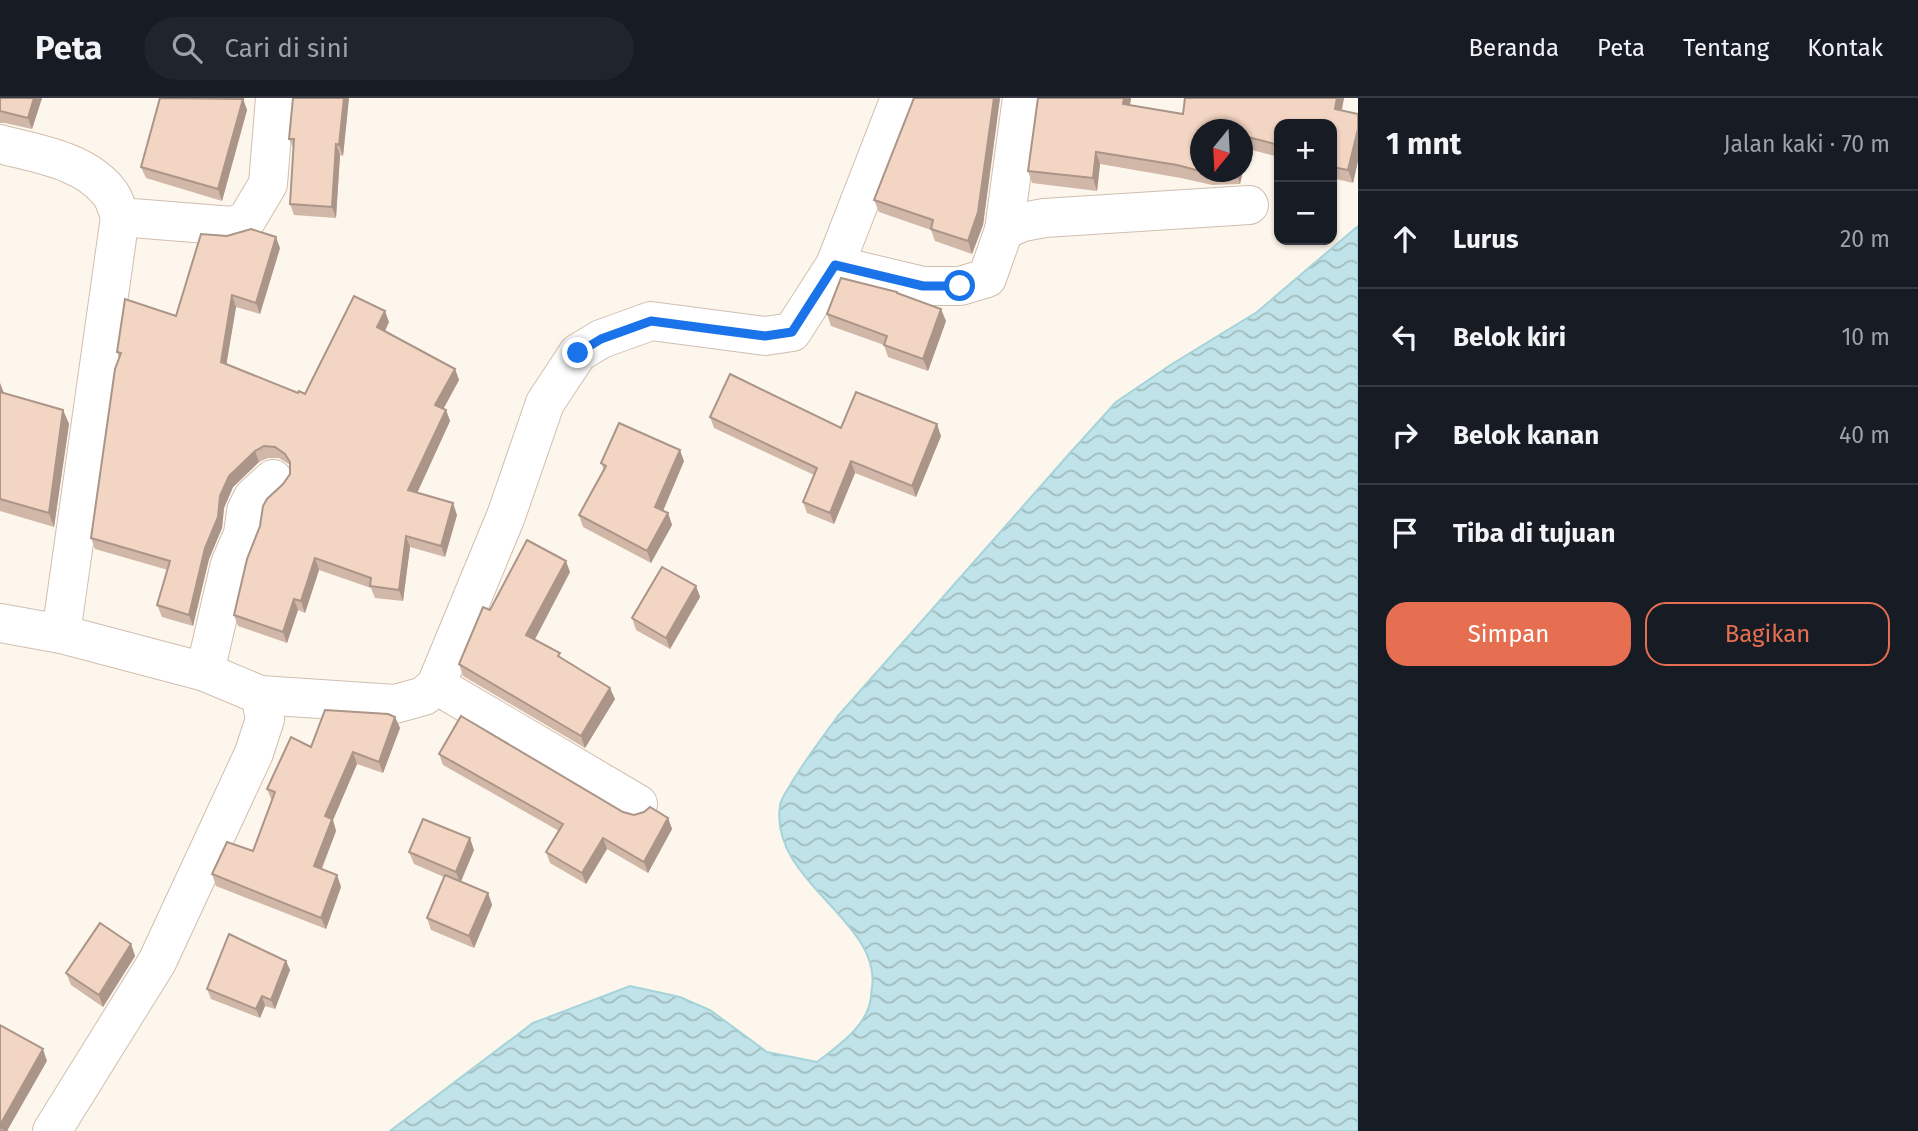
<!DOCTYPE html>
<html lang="id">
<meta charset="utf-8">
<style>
body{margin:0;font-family:"Fira Sans",sans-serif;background:#20242c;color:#f1f3f6}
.controls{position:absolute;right:21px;top:21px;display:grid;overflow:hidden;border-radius:14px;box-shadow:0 2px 5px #0004}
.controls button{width:63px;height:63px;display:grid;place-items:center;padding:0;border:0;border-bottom:2px solid #363941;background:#171b24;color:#f1f3f6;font:35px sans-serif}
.compass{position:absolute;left:1190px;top:21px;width:63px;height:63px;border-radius:50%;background:#171b24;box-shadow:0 2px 5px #0004;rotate:198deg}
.stop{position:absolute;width:21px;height:21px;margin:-16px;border:5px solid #1a73e8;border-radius:50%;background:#fff}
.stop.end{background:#1a73e8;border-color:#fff;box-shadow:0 2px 7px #0008}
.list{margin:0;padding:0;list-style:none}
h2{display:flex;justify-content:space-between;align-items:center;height:91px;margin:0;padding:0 28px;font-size:30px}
h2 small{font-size:23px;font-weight:400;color:#9ea1a6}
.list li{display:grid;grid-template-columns:46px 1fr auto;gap:21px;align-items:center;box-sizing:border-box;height:98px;padding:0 28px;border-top:2px solid #363941}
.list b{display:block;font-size:26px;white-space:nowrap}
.list em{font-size:23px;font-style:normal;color:#9ea1a6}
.actions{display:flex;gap:14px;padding:21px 28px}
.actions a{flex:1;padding:16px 0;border:2px solid #e76f51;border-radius:21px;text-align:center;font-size:24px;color:#e76f51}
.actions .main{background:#e76f51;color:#fff}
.icon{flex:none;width:38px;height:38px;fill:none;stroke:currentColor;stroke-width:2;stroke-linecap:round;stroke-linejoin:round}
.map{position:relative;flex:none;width:1358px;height:1033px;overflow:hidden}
header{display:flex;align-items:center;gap:42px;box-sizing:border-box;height:98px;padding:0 35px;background:#171b24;border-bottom:2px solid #363941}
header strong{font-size:33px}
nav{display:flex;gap:38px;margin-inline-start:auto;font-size:24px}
.search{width:490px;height:63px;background:#20242c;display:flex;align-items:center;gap:18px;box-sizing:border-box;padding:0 24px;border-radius:38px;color:#9ea1a6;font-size:26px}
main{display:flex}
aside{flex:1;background:#171b24}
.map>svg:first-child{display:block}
.water{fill:url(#water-waves);stroke:#a5d3da;stroke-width:2}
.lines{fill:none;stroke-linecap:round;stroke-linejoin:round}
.street-casing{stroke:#d1beb0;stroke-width:40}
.street{stroke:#fff;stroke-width:38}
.wall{fill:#d1b7a8;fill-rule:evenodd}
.shaded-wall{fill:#aa9588}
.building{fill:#f3d5c3;stroke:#aa9588;stroke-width:2}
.route{stroke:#1a73e8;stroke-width:9}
</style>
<header>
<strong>Peta</strong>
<div class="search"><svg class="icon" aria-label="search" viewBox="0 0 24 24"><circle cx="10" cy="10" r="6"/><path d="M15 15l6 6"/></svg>Cari di sini</div>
<nav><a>Beranda</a><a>Peta</a><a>Tentang</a><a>Kontak</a></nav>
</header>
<main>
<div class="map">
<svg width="1358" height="1033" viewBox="0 0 1358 1033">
<defs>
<pattern id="water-waves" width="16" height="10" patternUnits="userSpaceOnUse" patternTransform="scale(1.75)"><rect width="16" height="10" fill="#bfe3e8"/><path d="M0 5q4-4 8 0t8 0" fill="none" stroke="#a0bbbe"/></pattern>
</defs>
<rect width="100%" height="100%" fill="#fdf6ec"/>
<path class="water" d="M1358,128V1033H390L533,925L630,888L680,899L710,912L767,954L817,964C835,950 860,933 868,911C871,905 871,896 872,890C882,823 769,783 780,708C781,699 788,692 792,684C806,661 822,640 838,618L1070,355L1116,304L1172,266L1257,214Z"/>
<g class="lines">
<g class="street-casing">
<g id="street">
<path d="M0,46C37,56 84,62 109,94C115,101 117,111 120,119L61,536"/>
<path d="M120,119L232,128L246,123L268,86L275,0"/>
<path d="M1004,132L1022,0"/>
<path d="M835,167L900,0"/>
<path d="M0,525L61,536L205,574L260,597L265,621L254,655L157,864L52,1033"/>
<path d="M205,574L230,466L243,436L246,413L253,399L273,381"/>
<path d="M436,587L638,706"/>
<path d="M260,597L395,606L424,598L436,587L506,418L545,305L578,255L601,241L651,223L765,238L792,234L835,167L923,188H960L987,180L1004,132L1023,124L1044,120L1249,107"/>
</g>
</g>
<use href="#street" class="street"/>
</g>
<g class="wall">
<path d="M0,0H42L32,31L5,25H0Z"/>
<path d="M293,0H349L343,58L340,57L336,120L294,117L290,106L294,52L289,41Z"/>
<path d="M914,0H1000L983,127L972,156L935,143L931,132L879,114L874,102Z"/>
<path d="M1038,0H1131L1130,7L1183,16L1185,0H1344L1342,12L1358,16V63L1353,85L1332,80V26H1279V59L1248,51L1240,86L1212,87L1181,80L1100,66L1097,93L1032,85L1028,73ZM1200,32L1242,74H1200Z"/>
<path d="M243,1L247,12L222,103L146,80L141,69Z"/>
<path d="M280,150L260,216L236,209L226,266L298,295L305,296L389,224L385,233L455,271L459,282L443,311L446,312L450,323L417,395L457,417L445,459L410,449L403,503L375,500L371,490L319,472L305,515L298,512L287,545L238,528L234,517L283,386L290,376V367L279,360H268L259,364L233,389L224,410L222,430L209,461L193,528L162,519L157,507L168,472L95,451L91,440L119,260L117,254L176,218Z"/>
<path d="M897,194L898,196L946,223L928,273L888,259L884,247L831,228L827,216Z"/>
<path d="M0,285L4,295L63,312L69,326L54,429L0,413Z"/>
<path d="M710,319L841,330L941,338L916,399L855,375L834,426L807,415L803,404L814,377L714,330Z"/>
<path d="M684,363L663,413L668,415L672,427L651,465L583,429L579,417L604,372L601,365Z"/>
<path d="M570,474L534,541L561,560L615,601L585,650L463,578L459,566L490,512Z"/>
<path d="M696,488L700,499L670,551L636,532L632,520Z"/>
<path d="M395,619L400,630L383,675L357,666L333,722L336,733L322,771L337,777L341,789L326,831L216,788L212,776L253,753L272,703L267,691L311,649Z"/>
<path d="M439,656L623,714L634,717L668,720L672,731L648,775L607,751L586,786L550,765L546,754L559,733L443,667Z"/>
<path d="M474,752L461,784L488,795L492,807L474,850L431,832L427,820L444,779L414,766L409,754Z"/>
<path d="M131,846L135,858L103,909L71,887L66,875Z"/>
<path d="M286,863L290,872L275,911L265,908L260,920L211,901L207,891Z"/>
</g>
<g class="shaded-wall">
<path d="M34,0H42L32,31L28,20Z"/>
<path d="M344,0H349L343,58L339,47Z"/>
<path d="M994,0H1000L983,127L972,156L968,143Z"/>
<path d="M1124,0H1131L1128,19L1123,6Z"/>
<path d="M1337,0H1344L1339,23L1335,11Z"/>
<path d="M243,1L247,12L222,103L218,91Z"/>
<path d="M1358,31V63L1353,85L1348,72Z"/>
<path d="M1244,38L1248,51L1240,86L1236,74H1242V44Z"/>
<path d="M336,46L340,57L336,120L332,109Z"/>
<path d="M1096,54L1100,66L1097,93L1093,80Z"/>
<path d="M276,139L280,150L260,216L256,205Z"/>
<path d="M232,197L236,209L225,275L221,264Z"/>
<path d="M941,211L946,223L928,273L923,261Z"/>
<path d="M385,213L389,224L381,241L377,229Z"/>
<path d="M455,271L459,282L439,319L435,307Z"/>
<path d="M0,285L4,296L0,305Z"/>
<path d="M63,312L69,326L54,429L49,415Z"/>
<path d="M446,312L450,323L413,404L408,392Z"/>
<path d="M937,326L941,338L916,399L912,388Z"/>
<path d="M680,352L684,363L660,420L655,409Z"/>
<path d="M255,353L259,364L233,389L224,410L222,430L209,461L193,528L189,517L205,450L220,398L229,378Z"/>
<path d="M851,363L855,375L834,426L830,415Z"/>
<path d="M453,405L457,417L445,459L441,448Z"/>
<path d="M668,415L672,427L651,465L647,453Z"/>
<path d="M406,438L410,449L403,503L399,492Z"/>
<path d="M315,460L319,472L305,515L301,503Z"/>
<path d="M566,463L570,474L531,549L526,537Z"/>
<path d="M696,488L700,499L670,551L666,540Z"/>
<path d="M294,501L298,512L287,545L283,534Z"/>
<path d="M610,590L615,601L585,650L581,638Z"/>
<path d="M395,619L400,630L383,675L379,664Z"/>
<path d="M353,654L357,666L333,722L336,733L318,779L314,768L325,718Z"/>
<path d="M668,720L672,731L648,775L644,764Z"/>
<path d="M470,740L474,752L460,785L456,774Z"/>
<path d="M603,740L607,751L586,786L582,775Z"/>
<path d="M337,777L341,789L326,831L321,820Z"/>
<path d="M488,795L492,807L474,850L469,838Z"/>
<path d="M131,846L135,858L103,909L99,897Z"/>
<path d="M286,863L290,872L275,911L271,902Z"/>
<path d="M262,898L265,908L260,920L256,911Z"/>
<path d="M43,951L47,963L7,1033L0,1031V1027Z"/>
</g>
<g class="building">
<path d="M0,0H34L28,20L0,13Z"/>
<path d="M160,0L243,1L218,91L141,69Z"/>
<path d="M293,0H344L339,47L336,46L332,109L290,106L294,41H289Z"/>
<path d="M914,0H994L978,114L968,143L931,131L933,122L874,102Z"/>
<path d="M1038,0H1124L1123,6L1183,16L1185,0H1337L1335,11L1358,16V31L1348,72L1332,69V26H1279V47L1244,38L1242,44V32H1200V73L1177,67L1096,54L1093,80L1028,73Z"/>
<path d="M251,131L276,139L256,205L232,197L221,264L298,295L299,293L305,296L354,198L385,213L377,229L455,271L435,307L446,312L408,392L453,405L441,448L406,438L399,492L370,488L371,480L315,460L301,503L294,501L283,534L234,517L247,461L260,428L263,408L267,401L283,386L290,376V364L285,356L275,349L264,348L255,353L229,378L220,398L218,419L205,450L189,517L157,507L170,463L91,440L115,271L121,255L117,254L125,201L176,218L201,136L227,138Z"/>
<path d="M841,180L897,194V195L941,211L923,261L884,247L887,238L827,216Z"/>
<path d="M730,276L841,330L856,294L937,326L912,388L851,363L830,415L803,404L817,370L710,319Z"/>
<path d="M0,294L63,312L49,415L0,401Z"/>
<path d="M619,325L680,352L655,409L668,415L647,453L579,417L606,368L601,365Z"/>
<path d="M527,442L566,463L526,537L560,555L558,558L610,590L581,638L459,566L483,509L490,512Z"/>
<path d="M662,469L696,488L666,540L632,520Z"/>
<path d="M325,612L388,616L395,619L379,664L353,654L325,718L332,721L314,768L337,777L321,820L212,776L227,744L253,753L275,694L267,691L291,639L311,649Z"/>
<path d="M461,618L623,714L634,717L644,714L650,709L668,720L644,764L603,740L582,775L546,754L563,726L439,656Z"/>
<path d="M423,721L470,740L456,774L409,754Z"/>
<path d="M445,777L488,795L469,838L427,820Z"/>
<path d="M100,825L131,846L99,897L66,875Z"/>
<path d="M229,836L286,863L271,902L262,898L256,911L207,891Z"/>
<path d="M0,927L43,951L0,1027Z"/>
<path d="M0,1029L7,1033H0Z"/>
</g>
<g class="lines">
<path class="route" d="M578,255L601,241L651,223L765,238L792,234L835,167L923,188H960"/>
</g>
</svg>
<div class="controls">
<button>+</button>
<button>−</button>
</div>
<svg class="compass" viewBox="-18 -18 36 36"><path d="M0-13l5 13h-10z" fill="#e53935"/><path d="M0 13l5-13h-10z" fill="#9ea1a6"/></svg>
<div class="stop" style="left:960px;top:188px"></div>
<div class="stop end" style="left:578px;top:255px"></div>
</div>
<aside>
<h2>1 mnt<small>Jalan kaki · 70 m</small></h2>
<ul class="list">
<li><svg class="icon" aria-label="ahead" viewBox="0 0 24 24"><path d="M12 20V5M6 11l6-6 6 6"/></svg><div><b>Lurus</b></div><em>20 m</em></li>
<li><svg class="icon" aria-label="left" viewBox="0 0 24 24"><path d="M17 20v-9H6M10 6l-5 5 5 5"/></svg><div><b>Belok kiri</b></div><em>10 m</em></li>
<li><svg class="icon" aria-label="right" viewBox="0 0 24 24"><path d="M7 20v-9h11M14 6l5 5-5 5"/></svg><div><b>Belok kanan</b></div><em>40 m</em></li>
<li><svg class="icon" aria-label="arrive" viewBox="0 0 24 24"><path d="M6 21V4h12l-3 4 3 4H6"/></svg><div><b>Tiba di tujuan</b></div></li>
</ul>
<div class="actions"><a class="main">Simpan</a><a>Bagikan</a></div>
</aside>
</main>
